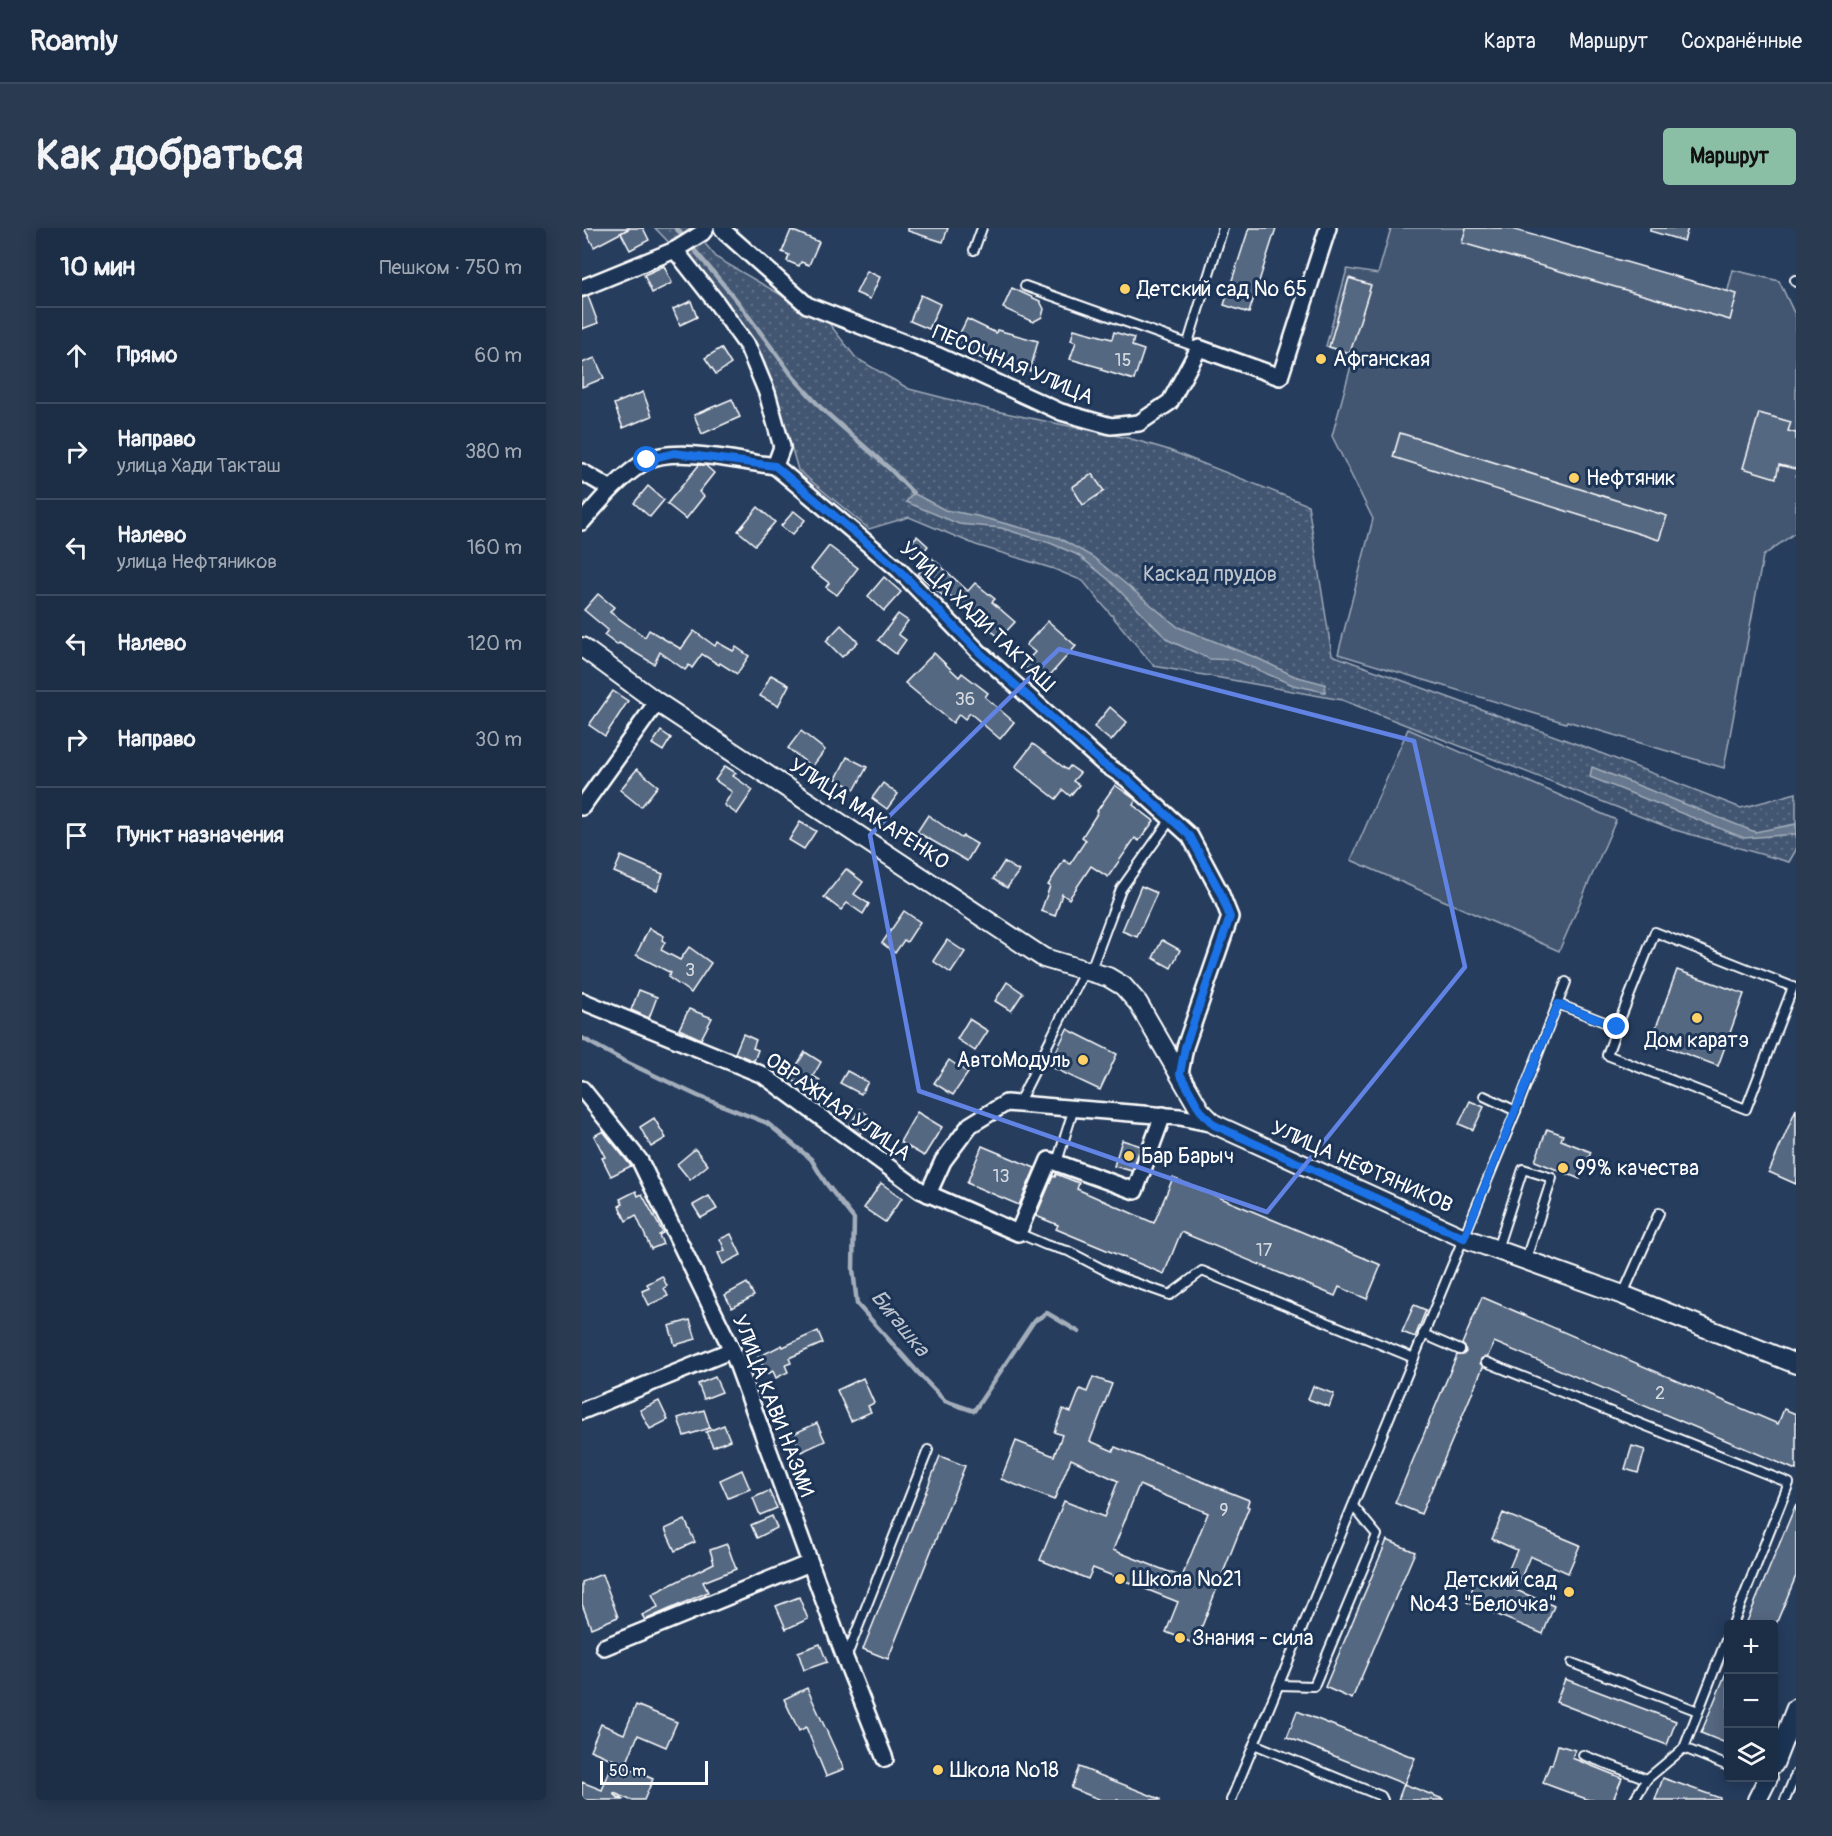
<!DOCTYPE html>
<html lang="ru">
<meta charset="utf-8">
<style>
body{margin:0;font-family:Pangolin,sans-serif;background:#293a51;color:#f1f3f6}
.controls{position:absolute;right:18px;bottom:18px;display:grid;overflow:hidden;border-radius:6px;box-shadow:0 3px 15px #0003}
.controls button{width:54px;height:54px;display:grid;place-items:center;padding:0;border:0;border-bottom:2px solid #3a4a5f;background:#1c2e46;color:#f1f3f6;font:30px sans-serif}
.scale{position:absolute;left:18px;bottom:15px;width:108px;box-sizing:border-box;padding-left:6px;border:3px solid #fff;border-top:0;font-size:16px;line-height:21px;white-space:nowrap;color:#fff;-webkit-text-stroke:4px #1d3557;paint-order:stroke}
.stop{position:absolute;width:18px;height:18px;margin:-14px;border:4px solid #1a73e8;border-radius:50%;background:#fff}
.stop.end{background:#1a73e8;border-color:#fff;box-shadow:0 2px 6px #0008}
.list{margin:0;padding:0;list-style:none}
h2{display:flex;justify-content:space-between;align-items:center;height:78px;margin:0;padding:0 24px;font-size:26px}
h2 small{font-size:20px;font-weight:400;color:#a0a8b3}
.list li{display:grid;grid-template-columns:39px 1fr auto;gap:18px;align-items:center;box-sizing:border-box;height:96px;padding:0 24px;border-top:2px solid #3a4a5f}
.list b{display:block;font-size:22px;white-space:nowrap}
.list p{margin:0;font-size:20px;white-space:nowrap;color:#a0a8b3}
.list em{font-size:20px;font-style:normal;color:#a0a8b3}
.icon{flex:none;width:33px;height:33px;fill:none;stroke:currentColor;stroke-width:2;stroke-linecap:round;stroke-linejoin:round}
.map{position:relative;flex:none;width:1214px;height:1572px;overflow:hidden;border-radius:6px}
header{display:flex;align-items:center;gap:36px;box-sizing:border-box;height:84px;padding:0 30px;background:#1c2e46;border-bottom:2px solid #3a4a5f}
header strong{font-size:28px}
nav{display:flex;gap:33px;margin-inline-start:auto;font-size:21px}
.intro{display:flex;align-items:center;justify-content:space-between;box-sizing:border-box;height:144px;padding:0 36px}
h1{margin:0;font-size:42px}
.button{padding:15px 27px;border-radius:6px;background:#8abfa5;color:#111;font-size:21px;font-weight:700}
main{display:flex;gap:36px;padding:0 36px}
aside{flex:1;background:#1c2e46;border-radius:6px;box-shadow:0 3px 15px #0003}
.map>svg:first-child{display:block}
.green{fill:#425672;stroke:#a0aab8;stroke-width:1.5}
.park{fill:url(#park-dots);stroke:#a0aab8;stroke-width:1.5}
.water{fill:#67788e;stroke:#a4aebb;stroke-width:1.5}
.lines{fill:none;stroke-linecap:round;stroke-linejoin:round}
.stream{stroke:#a4aebb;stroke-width:4.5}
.building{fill:#556781;stroke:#fff;stroke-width:1.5;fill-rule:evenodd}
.service-casing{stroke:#fff;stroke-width:12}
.minor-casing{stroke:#fff;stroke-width:20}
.tertiary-casing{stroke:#fff;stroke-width:22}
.service{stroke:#1d3557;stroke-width:8}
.minor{stroke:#1d3557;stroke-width:15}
.tertiary{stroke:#1d3557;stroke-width:18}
.route{stroke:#1a73e8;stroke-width:8}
.marked{fill:none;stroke:#6183e4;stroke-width:4.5;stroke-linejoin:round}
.poi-dot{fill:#ffd166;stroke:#1d3557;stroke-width:2}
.labels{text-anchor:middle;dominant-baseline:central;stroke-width:6;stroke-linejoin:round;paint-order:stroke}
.number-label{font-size:18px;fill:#d4d9e0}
.poi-label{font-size:21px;fill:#fff;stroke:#1d3557;text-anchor:start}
.street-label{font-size:21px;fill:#fff;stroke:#1d3557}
.park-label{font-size:21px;fill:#bdc4ce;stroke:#1d3557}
.water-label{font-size:22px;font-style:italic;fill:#bbc2cc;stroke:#1d3557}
</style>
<header>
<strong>Roamly</strong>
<nav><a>Карта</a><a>Маршрут</a><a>Сохранённые</a></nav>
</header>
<div class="intro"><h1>Как добраться</h1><a class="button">Маршрут</a></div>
<main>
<aside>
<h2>10 мин<small>Пешком · 750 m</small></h2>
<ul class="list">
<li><svg class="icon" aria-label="ahead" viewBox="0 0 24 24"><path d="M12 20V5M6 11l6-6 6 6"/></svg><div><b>Прямо</b></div><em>60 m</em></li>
<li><svg class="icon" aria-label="right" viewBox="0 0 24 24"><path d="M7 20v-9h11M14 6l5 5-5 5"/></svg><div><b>Направо</b><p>улица Хади Такташ</p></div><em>380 m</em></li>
<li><svg class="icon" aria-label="left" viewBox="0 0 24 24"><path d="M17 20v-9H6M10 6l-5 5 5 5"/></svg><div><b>Налево</b><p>улица Нефтяников</p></div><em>160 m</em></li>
<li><svg class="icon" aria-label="left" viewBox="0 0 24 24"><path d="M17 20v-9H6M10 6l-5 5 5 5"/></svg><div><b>Налево</b></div><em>120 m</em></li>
<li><svg class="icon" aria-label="right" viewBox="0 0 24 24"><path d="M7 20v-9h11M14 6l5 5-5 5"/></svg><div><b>Направо</b></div><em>30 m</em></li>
<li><svg class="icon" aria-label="arrive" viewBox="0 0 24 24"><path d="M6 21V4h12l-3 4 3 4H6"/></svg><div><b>Пункт назначения</b></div></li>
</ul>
</aside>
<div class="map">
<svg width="1214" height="1572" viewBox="0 0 1214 1572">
<defs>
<pattern id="park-dots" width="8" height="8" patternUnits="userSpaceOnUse" patternTransform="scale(1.5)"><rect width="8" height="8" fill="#425672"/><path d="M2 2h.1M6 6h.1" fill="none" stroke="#5e6f87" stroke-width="1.8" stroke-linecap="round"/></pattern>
</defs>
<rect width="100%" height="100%" fill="#263d5e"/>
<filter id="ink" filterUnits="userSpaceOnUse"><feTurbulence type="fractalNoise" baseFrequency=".0167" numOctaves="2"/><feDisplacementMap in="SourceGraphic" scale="12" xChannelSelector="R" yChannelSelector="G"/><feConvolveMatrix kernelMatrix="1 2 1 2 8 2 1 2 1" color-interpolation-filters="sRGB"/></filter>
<g filter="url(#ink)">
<g class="green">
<path d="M809,0H884L1143,74L1151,42L1197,53L1214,89V304L1181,328L1142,540L985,493L984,495L756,426L791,291L750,208L772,127L744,118L765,41L796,46Z"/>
<path d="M826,501L1034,592L977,723L769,632Z"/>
</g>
<path class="park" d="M73,0H110L135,30L246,94L274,130L327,161L409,182L546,210L584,221L726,277L750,427L1003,519L1159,580L1214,565V622L1207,634L1093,602L760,472L572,438L501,353L472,341L394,317L327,289L287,301L216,242L200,186L172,113L119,48Z"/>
<g class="water">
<path d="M331,265L363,282L395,288L477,310L511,329L596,399L675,430L712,448L743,456V464L711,457L653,432L628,431L586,412L527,352L496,327L468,315L419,300L377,296L324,274Z"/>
<path d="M1010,539L1173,604L1214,596V606L1162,610L1008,549Z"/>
</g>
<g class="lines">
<g class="stream">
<path d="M94,0L156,74L212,150L239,180L309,242L331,265"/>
<path d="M0,810L40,832L116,868L185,895L229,931L243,954L272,991L271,1041L275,1076L340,1149L363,1173L392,1183L452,1093L465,1085L497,1104"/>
</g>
</g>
<g class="building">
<path d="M2,0H48L12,19Z"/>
<path d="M48,0H61L67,12L48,22L39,5Z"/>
<path d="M326,0H366L361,14L326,3Z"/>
<path d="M667,0H694L667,85L642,77Z"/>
<path d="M884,0H926L1155,66L1148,92L880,15Z"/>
<path d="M1068,0H1106L1102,13L1068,3Z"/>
<path d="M209,2L237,14L227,37L219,34L217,38L205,33L207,27L200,24Z"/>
<path d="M82,38L90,55L70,65L62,47Z"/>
<path d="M285,43L298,49L288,71L274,65Z"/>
<path d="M767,50L789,57L768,125L747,119Z"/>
<path d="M430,60L458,73L462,81L460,89L451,94L421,80Z"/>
<path d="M339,67L358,76L347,101L328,93Z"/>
<path d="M6,68L16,95L0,101V70Z"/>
<path d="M109,73L115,89L98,97L91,81Z"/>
<path d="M385,91L414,105L415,102L456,113L448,143L399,130L372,117Z"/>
<path d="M492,101L530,111L532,104L552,110L550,118L562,122L552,152L519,142L520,140L488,131L494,114L489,112Z"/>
<path d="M139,120L149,136L134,146L123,130Z"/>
<path d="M13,130L22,150L0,159V135Z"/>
<path d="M61,164L70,188L41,200L32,176Z"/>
<path d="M150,171L158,189L120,206L112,187Z"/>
<path d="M1177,185L1209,194L1206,203L1214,205V241L1197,237L1194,250L1161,240Z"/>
<path d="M818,205L1085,288L1077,312L811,229Z"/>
<path d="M117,237H123L132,245L117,264L122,268L104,291L85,276Z"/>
<path d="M510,246L522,263L501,277L490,259Z"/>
<path d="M66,258L82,272L68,289L52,275Z"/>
<path d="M176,279L193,294L173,317L156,303Z"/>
<path d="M212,283L223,292L210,307L199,298Z"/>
<path d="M335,308L346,318L337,329L326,318Z"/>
<path d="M247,318L276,340L255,367L244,359L247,355L229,341Z"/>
<path d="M350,330L386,363L393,355L413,371L410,374L433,394L418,410L363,364L360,367L336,346Z"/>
<path d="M302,349L319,364L302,383L286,368Z"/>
<path d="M16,366L32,379L28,384L63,409L67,402L99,421L112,403L133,418L135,414L151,423L154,419L167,428L155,446L138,435L137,437L120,426L110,440L107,437L103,442L78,424L72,436L37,415L35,417L22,407L26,402L2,382Z"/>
<path d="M316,386L326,393L316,406L324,412L314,426L296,412Z"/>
<path d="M466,393L494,418L461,455L441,437L453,424L444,417Z"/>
<path d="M259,397L276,414L260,429L244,413Z"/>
<path d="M352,425L377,449L380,445L406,465L403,469L432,494L418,511L388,485L383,491L377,486L371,495L323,455Z"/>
<path d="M189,447L207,457L196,478L178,468Z"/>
<path d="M31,463L46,473L23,508L7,497Z"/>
<path d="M528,479L545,494L529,513L512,499Z"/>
<path d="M79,503L89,510L81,523L70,516Z"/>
<path d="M219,503L243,522L230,539L206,520Z"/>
<path d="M451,516L485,542L488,538L498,545L491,553L497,557L488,568L481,562L474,571L433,539Z"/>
<path d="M265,529L285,539L273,561L254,551Z"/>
<path d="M143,538L154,545L151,548L171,562L155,586L142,577L150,564L133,552Z"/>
<path d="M55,541L76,558L59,579L38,562Z"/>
<path d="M301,555L316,566L305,581L290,570Z"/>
<path d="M533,557L554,572L551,577L572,593L557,613L553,610L526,649L509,638L487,671L480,666L473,688L459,683L468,658L466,657L482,632L488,636L504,612L500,609L516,584L515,583Z"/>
<path d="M346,587L379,610L381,608L395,616L385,633L335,604Z"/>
<path d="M218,594L234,603L222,621L207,612Z"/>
<path d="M39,628L81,646L75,662L32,644Z"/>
<path d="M422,634L437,643L425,660L411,651Z"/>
<path d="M264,641L281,654L272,666L287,676L281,686L265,675L259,682L242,669Z"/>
<path d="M559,658L575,665L555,709L540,703Z"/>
<path d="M322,683L338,694L325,714L322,712L313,725L300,715Z"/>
<path d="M67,700L82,708L80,712L83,714L79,722L98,732L107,719L129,735L109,765L86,749L89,745L54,727Z"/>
<path d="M365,712L383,724L369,745L351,733Z"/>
<path d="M580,712L598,722L589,740L571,730Z"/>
<path d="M1095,742L1162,766L1136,838L1069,813Z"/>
<path d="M425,754L441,765L429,783L413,773Z"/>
<path d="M57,762L75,769L67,790L49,782Z"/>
<path d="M107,781L130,790L119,811L97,801Z"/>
<path d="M387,791L406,803L393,823L375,811Z"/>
<path d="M485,801L535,826L518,862L467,838Z"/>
<path d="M161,806L174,812L171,820L176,822L172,833L153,825Z"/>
<path d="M223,824L239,834L231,848L238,852L231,865L207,850Z"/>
<path d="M367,832L386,845L371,867L352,855Z"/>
<path d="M265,843L286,854L279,866L258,855Z"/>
<path d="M888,873L902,879L891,902L877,896Z"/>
<path d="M278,881L289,889L278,906L267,898Z"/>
<path d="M1214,881V956L1187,944Z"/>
<path d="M335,884L360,899L342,928L318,914Z"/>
<path d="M72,890L84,910L69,919L58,899Z"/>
<path d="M965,901L981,907L979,912L1009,924L998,951L953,933Z"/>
<path d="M21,903L49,938L29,948L20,930L23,929L12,908Z"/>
<path d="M540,912L559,918L550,943L532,938Z"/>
<path d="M400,918L453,940L437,977L385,955Z"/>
<path d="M113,921L126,937L108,952L95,936Z"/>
<path d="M474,946L497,955L495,961L572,995L591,950L799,1037L785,1071L757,1059L753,1068L599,1004L582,1046L474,1001L476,997L454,988L471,948L473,949Z"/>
<path d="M299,955L320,970L303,994L282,980Z"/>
<path d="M54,963L56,968L60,966L81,1005L77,1007L81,1016L69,1021L54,987L44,993L37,978L41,976L38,971Z"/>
<path d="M127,968L135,981L119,990L111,977Z"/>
<path d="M149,1006L159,1027L141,1036L136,1025L143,1022L138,1011Z"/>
<path d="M80,1048L85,1058L82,1060L86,1068L67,1077L60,1063L67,1060L65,1056Z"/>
<path d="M165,1055L172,1068L150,1080L143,1067Z"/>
<path d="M900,1069L1196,1196L1202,1181L1214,1186V1242L912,1114L906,1128L899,1131L898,1135L901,1139L839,1286L813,1275L875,1127H881L884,1124L883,1119L880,1116Z"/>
<path d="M832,1077L844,1082L833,1109L820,1104Z"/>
<path d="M108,1092L114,1111L93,1117L87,1098Z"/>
<path d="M236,1103L241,1115L207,1130L209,1135L203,1137L206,1144L194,1150L191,1143L185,1146L176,1129L200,1117L201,1119Z"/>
<path d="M133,1149L140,1164L122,1171L116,1156Z"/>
<path d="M511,1149L530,1156L508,1213L531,1223L533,1219L667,1272L665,1278L667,1279L613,1416L584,1404L596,1374L511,1340L506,1351L458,1332L482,1273L522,1289L536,1253L489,1231L472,1272L419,1251L434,1213L472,1228L480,1207L472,1204L481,1181L489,1184L498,1161L505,1164ZM557,1257L626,1285L600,1349L531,1322Z"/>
<path d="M281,1150L292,1175L286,1178L289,1184L269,1193L255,1162Z"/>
<path d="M731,1158L752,1166L747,1179L726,1171Z"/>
<path d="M77,1173L86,1192L68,1201L58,1182Z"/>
<path d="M122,1182L128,1200L102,1208L96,1190Z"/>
<path d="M235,1195L243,1213L219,1224L211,1206Z"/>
<path d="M142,1197L148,1212L131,1219L124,1204Z"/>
<path d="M1050,1218L1063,1222L1056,1245L1043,1241Z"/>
<path d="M358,1228L383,1238L306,1431L281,1421Z"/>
<path d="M160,1242L168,1261L146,1270L138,1252Z"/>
<path d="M187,1263L195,1280L178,1287L171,1270Z"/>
<path d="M1214,1276V1348L1194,1396H1164Z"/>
<path d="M921,1285L998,1317L986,1345L948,1328L934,1362L972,1378L961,1406L885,1374L896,1346L920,1357L935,1322L910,1311Z"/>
<path d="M190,1288L195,1300L175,1310L169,1297Z"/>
<path d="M103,1292L113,1314L93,1323L83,1301Z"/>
<path d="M805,1312L833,1324L770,1471L743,1459Z"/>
<path d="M145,1316L154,1341L121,1354L126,1364L63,1392L60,1387L76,1379L70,1366L132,1335L128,1322Z"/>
<path d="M20,1346L36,1389L9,1400L0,1376V1354Z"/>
<path d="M217,1369L226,1391L204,1401L194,1378Z"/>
<path d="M238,1416L245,1434L222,1442L216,1424Z"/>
<path d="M1146,1440V1516L1119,1505Z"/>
<path d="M983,1451L1094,1493L1085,1517L974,1474Z"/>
<path d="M225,1460L262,1541L244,1548L224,1499L217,1503L202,1471Z"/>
<path d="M54,1477L95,1494L84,1519L56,1507L43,1539L71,1551L62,1572H48L32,1565V1567L42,1572H0V1554L20,1562L32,1532L8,1522L19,1496L42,1506Z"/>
<path d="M715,1483L833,1530L822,1556L705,1509Z"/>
<path d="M976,1517L993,1522L990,1530L1040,1550L1031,1572H1007L961,1555L968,1536L970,1537Z"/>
<path d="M497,1539L578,1571V1572H519L489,1560Z"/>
<path d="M1081,1550L1138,1570V1572H1073Z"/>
<path d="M822,1556L861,1571V1572H816Z"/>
</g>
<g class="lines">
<g class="service-casing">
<g id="service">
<path d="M392,22L400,0"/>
<path d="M1213,52L1214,54"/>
<path d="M443,58L617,120"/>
<path d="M606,115L641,0"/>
<path d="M508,744L539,661L589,591"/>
<path d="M976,776L1035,799L1025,827L1164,881L1211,759L1073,704L1035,799"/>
<path d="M902,868L934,883"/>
<path d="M436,876L502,744"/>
<path d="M475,934L492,880"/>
<path d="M436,1005L464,1017L486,1023L534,1048L588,1067L620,1043L832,1130"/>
<path d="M915,1021L941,941L970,950L944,1031"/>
<path d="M1041,1066L1077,985"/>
<path d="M841,1106L878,1122"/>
<path d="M904,1134L1207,1255L1151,1396"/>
<path d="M264,1430L346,1222"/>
<path d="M990,1435L1116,1483"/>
<path d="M697,1457L732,1458L795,1307L771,1278"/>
<path d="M672,1516L799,1568L801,1572"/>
<path d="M1102,1520L1146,1538"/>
<path d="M1001,1527L1065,1551"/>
<path d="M649,1572L934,883L984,754"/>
<path d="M1052,1572L1065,1551L1102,1520L1146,1407"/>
<path d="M1203,1572L1214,1546"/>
</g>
</g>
<g class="minor-casing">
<g id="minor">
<path d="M140,0L144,5L225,77L357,128L479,184L529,198L557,195L588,174L617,120L698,149L746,0"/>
<path d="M93,22L120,5L124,0"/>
<path d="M0,60L93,22L134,74L166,119L185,165L200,219L193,238L316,341L397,424L521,535L545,551L608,608L638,664L648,689L603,819L598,846"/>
<path d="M0,244L29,261"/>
<path d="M0,294C19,272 39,248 64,233C92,217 161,234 193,238"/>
<path d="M0,579L75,474"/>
<path d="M0,773L181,847L338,962L436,1005L467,932L553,963L581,887"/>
<path d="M0,861L58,933L150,1122L263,1430L303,1531"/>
<path d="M346,966L361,933L388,897L424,875L598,889L632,896"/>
<path d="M0,1183L150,1122"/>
<path d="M22,1419L228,1335"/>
</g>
</g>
<g class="tertiary-casing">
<g id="tertiary">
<path d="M0,419L75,474L462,730L526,749L541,758L556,775L618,882L632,896L882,1010L1041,1067L1214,1136"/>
<path d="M1192,1536L1214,1480"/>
<path d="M1175,1572L1186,1550"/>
</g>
</g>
<use href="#service" class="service"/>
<use href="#minor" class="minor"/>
<use href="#tertiary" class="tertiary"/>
</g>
</g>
<g class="lines" filter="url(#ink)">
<path class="route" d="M65,232L92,225L193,238L316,341L397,424L521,536L545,551L608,608L638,664L648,689L603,819L598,846L618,882L632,897L882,1010L976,776L1035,799"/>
</g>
<path class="marked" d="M477,421L832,513L883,739L685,984L337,863L288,607Z"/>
<g class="poi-dot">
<circle cx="543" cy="61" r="6"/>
<circle cx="739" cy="131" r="6"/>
<circle cx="992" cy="250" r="6"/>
<circle cx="1115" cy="790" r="6"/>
<circle cx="501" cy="832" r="6"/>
<circle cx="547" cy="928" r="6"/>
<circle cx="981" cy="940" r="6"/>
<circle cx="538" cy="1351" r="6"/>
<circle cx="987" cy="1364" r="6"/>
<circle cx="598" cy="1410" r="6"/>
<circle cx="356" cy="1542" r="6"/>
</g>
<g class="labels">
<g class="number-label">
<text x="541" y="132">15</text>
<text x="383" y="471">36</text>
<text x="108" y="742">3</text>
<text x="419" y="948">13</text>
<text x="682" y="1022">17</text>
<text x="1078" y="1165">2</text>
<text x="642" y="1282">9</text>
</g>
<g class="poi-label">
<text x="555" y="61">Детский сад № 65</text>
<text x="751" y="131">Афганская</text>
<text x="1004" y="250">Нефтяник</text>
<text x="1115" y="812" text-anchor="middle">Дом каратэ</text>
<text x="489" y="832" text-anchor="end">АвтоМодуль</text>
<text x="559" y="928">Бар Барыч</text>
<text x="993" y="940">99% качества</text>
<text x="550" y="1351">Школа №21</text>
<text x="975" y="1352" text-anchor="end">Детский сад<tspan x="975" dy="24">№43 "Белочка"</tspan></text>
<text x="610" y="1410">Знания - сила</text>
<text x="368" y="1542">Школа №18</text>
</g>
<g class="street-label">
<text transform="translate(431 137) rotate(23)">ПЕСОЧНАЯ УЛИЦА</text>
<text transform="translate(395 389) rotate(44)">УЛИЦА ХАДИ ТАКТАШ</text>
<text transform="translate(287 586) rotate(33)">УЛИЦА МАКАРЕНКО</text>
<text transform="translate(256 879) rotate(35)">ОВРАЖНАЯ УЛИЦА</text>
<text transform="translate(780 939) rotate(24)">УЛИЦА НЕФТЯНИКОВ</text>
<text transform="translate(191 1178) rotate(69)">УЛИЦА КАВИ НАЗМИ</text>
</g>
<g class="park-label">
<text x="628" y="346">Каскад прудов</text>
</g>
<g class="water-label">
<text transform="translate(318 1095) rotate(51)">Бигашка</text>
</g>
</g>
</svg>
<div class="controls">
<button>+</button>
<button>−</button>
<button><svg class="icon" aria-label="layers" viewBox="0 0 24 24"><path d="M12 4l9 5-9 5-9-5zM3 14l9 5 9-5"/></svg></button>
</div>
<div class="scale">50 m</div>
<div class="stop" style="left:65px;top:232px"></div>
<div class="stop end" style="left:1035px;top:799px"></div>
</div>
</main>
